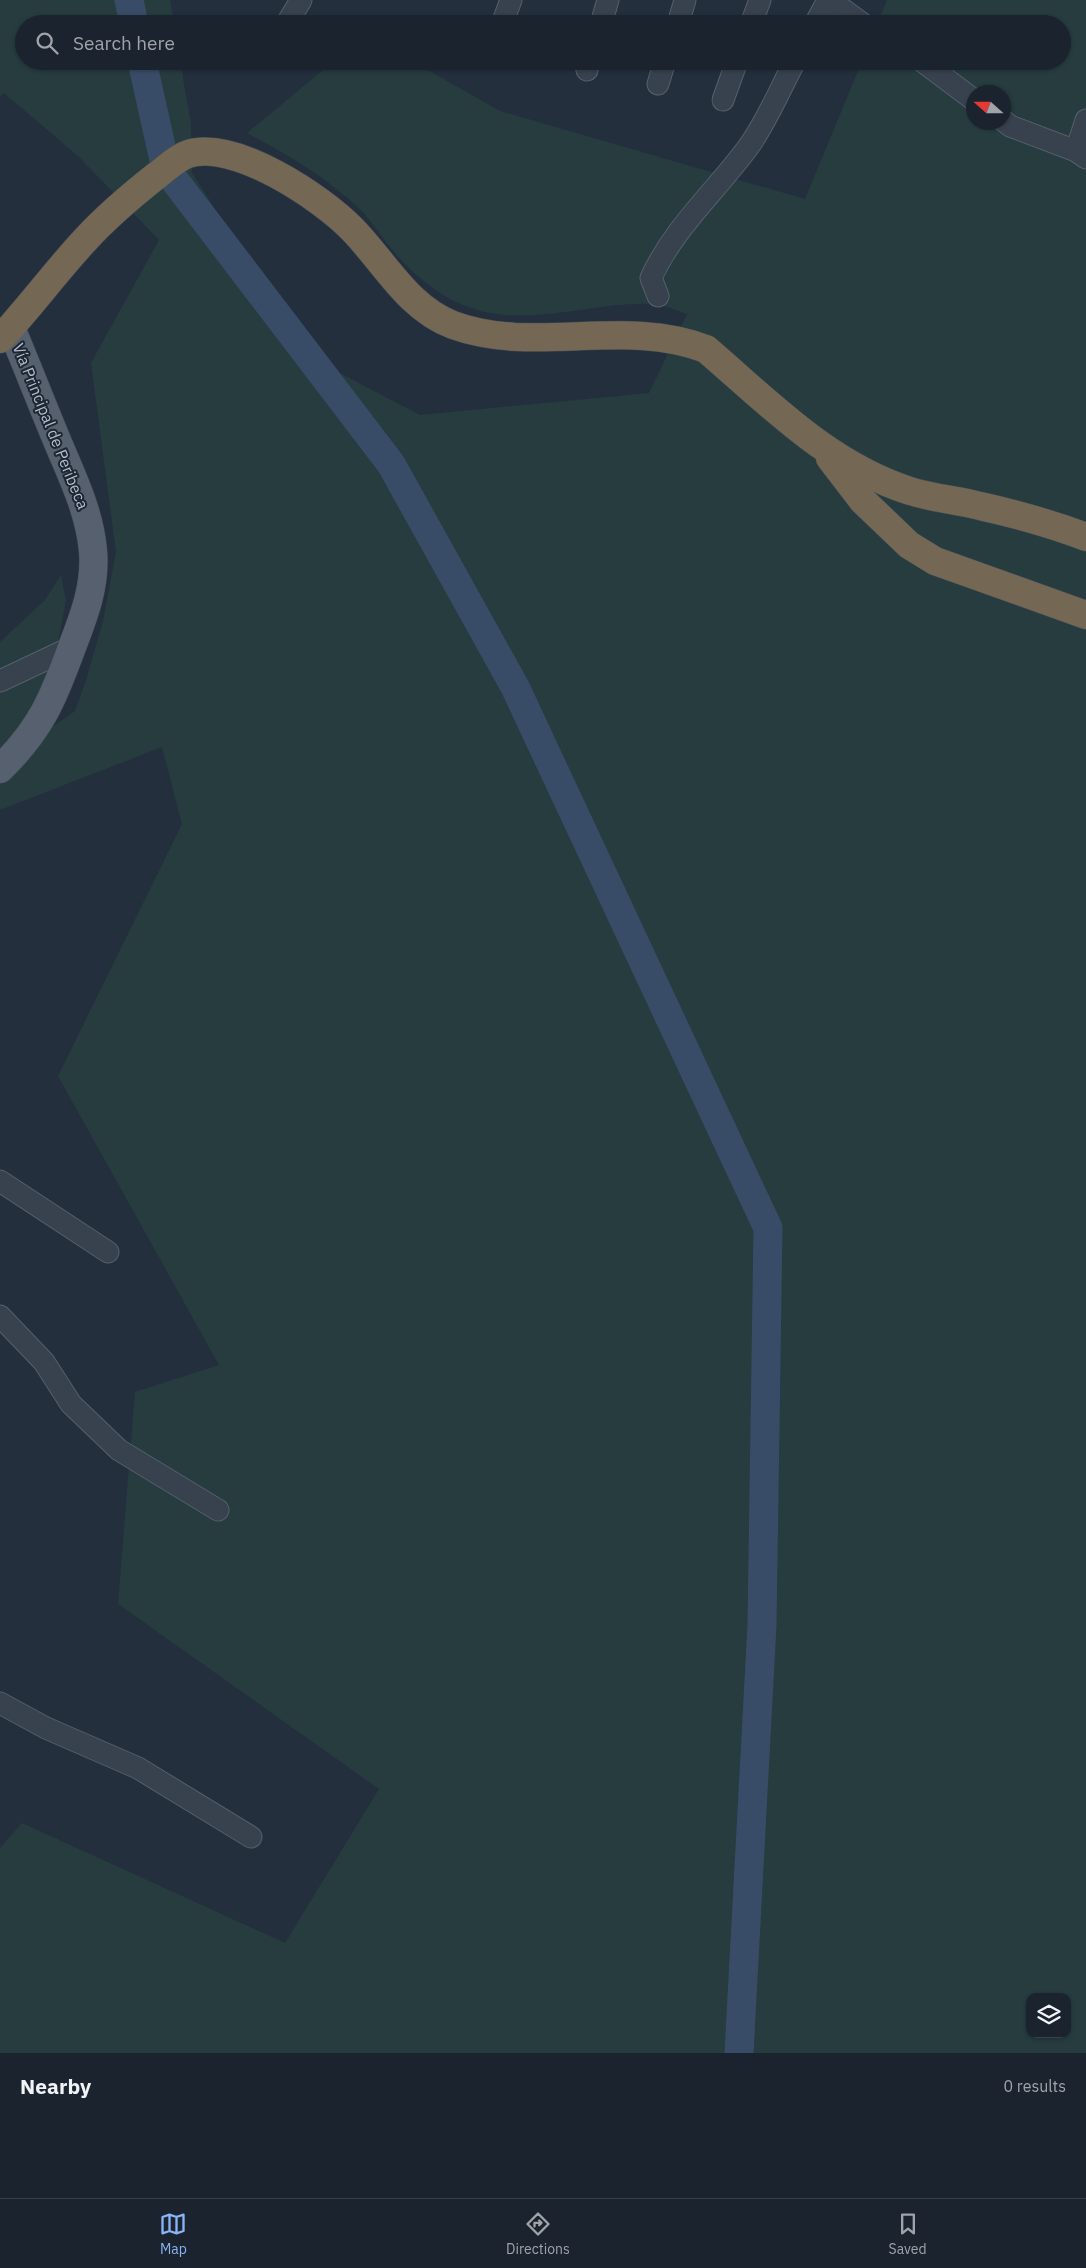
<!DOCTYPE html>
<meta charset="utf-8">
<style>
body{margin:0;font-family:"IBM Plex Sans",sans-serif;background:#282f3a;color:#f1f3f6}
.controls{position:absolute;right:15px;bottom:15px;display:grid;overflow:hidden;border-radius:10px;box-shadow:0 1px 4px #0004}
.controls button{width:45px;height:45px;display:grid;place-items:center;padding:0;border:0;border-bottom:1px solid #39404a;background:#1b232e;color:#f1f3f6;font:25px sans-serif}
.compass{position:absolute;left:966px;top:85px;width:45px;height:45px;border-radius:50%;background:#1b232e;box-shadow:0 1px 4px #0004;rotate:291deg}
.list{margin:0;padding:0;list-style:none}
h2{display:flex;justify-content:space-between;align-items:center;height:65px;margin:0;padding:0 20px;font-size:21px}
h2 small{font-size:16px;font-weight:400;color:#a0a4aa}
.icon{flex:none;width:28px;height:28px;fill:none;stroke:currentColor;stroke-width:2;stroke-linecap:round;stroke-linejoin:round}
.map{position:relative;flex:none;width:1086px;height:2053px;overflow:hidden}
.search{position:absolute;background:#1b232e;box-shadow:0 1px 4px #0004;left:15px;right:15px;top:15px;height:55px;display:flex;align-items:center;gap:12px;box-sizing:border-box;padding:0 18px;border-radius:28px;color:#a0a4aa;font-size:19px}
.sheet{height:145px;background:#1b232e}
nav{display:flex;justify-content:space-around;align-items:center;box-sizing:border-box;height:70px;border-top:1px solid #39404a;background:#1b232e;font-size:14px;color:#a0a4aa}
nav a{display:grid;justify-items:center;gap:2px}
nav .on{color:#8ab4f8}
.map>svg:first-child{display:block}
.green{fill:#263c3f;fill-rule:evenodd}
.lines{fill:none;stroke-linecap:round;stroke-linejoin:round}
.river{stroke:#394c67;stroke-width:29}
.minor-casing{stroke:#565f6c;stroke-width:23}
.major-casing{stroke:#414a57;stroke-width:29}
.highway-casing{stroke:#434c59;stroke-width:29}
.minor{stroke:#38414e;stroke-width:21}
.major{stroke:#56606e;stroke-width:28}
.highway{stroke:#746855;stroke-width:28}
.labels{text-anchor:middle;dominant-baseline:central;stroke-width:4;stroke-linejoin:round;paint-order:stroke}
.street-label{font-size:16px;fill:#b4bcc9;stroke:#1d2633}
</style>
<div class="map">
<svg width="1086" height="2053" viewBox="0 0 1086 2053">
<rect width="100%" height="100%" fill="#242f3e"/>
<g class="green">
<path d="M0,0H170L174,24H24V61H180L191,124L192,173L311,358L420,415L649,393L687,314C677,311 665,305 654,304C598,301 541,324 485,312C449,304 418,280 395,253C382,239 373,222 360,209C326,177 288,155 247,133L334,61H412L500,111L805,199L862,61H1062V24H877L887,0H1086V2053H0V1848L22,1823L285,1943L379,1789L118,1604L135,1392L219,1365L58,1076L182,824L162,747L0,810V763L75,711L86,680L103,621L116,552L91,363L159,240L80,158L4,93L0,97ZM974,92H1004V122H974ZM1030,1997H1067V2034H1030Z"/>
<path d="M61,575L66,601L48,694L0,750V642L45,600Z"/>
</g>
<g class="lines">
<g class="river">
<path d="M129,0L134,24"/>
<path d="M142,61L166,169L391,464L515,687L768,1228L762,1625L739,2053"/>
</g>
<g class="minor-casing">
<g id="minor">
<path d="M830,0L863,24"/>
<path d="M289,20L301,0"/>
<path d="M502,24L511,0"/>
<path d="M601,24L608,0"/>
<path d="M678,24L685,0"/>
<path d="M751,24L760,0"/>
<path d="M815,24L828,0"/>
<path d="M922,61L974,100"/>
<path d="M587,70L589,61"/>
<path d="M658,84L665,61"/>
<path d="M723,100L737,61"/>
<path d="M1004,121L1010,126L1076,151L1086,158"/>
<path d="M1076,151L1086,120"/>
<path d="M658,296L651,278C674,227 717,190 749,146C767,121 780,89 795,61"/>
<path d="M0,681L72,647"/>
<path d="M0,1181L108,1252"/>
<path d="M0,1316L44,1362L71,1404L119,1450L218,1510"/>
<path d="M0,1703L46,1728L138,1768L251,1837"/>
</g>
</g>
<g class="major-casing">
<path id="major" d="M0,769C41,729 53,699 72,647C84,616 96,585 93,551C90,515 75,483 61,450C44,410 28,368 11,328"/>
</g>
<g class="highway-casing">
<g id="highway">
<path d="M0,339C30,307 56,271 86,239C107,216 132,195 156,176C166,169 176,158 188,154C234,139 321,197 353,230C385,263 408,308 453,325C535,355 624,317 706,349C769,403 828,465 910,491C932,498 957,500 980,506C1016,514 1052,524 1086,537"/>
<path d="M830,458L863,501L909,545L935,561L1086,615"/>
</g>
</g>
<use href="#minor" class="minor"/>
<use href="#major" class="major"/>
<use href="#highway" class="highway"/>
</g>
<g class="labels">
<g class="street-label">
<text transform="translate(51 426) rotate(68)">Vía Principal de Peribeca</text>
</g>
</g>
</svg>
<div class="controls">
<button><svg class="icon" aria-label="layers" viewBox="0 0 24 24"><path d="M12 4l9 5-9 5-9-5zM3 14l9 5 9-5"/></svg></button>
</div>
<svg class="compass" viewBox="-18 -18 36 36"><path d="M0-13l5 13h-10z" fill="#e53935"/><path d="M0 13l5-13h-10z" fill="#a0a4aa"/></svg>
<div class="search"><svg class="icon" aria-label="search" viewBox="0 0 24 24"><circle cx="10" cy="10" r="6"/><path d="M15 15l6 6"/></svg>Search here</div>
</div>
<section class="sheet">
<h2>Nearby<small>0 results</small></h2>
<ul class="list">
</ul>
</section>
<nav>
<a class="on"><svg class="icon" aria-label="map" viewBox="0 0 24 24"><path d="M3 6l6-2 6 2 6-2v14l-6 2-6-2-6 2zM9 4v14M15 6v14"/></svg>Map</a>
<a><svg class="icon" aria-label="directions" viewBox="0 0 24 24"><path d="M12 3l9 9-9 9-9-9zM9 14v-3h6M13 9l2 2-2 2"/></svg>Directions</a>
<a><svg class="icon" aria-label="saved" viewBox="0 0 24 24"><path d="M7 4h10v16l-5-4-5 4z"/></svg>Saved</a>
</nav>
